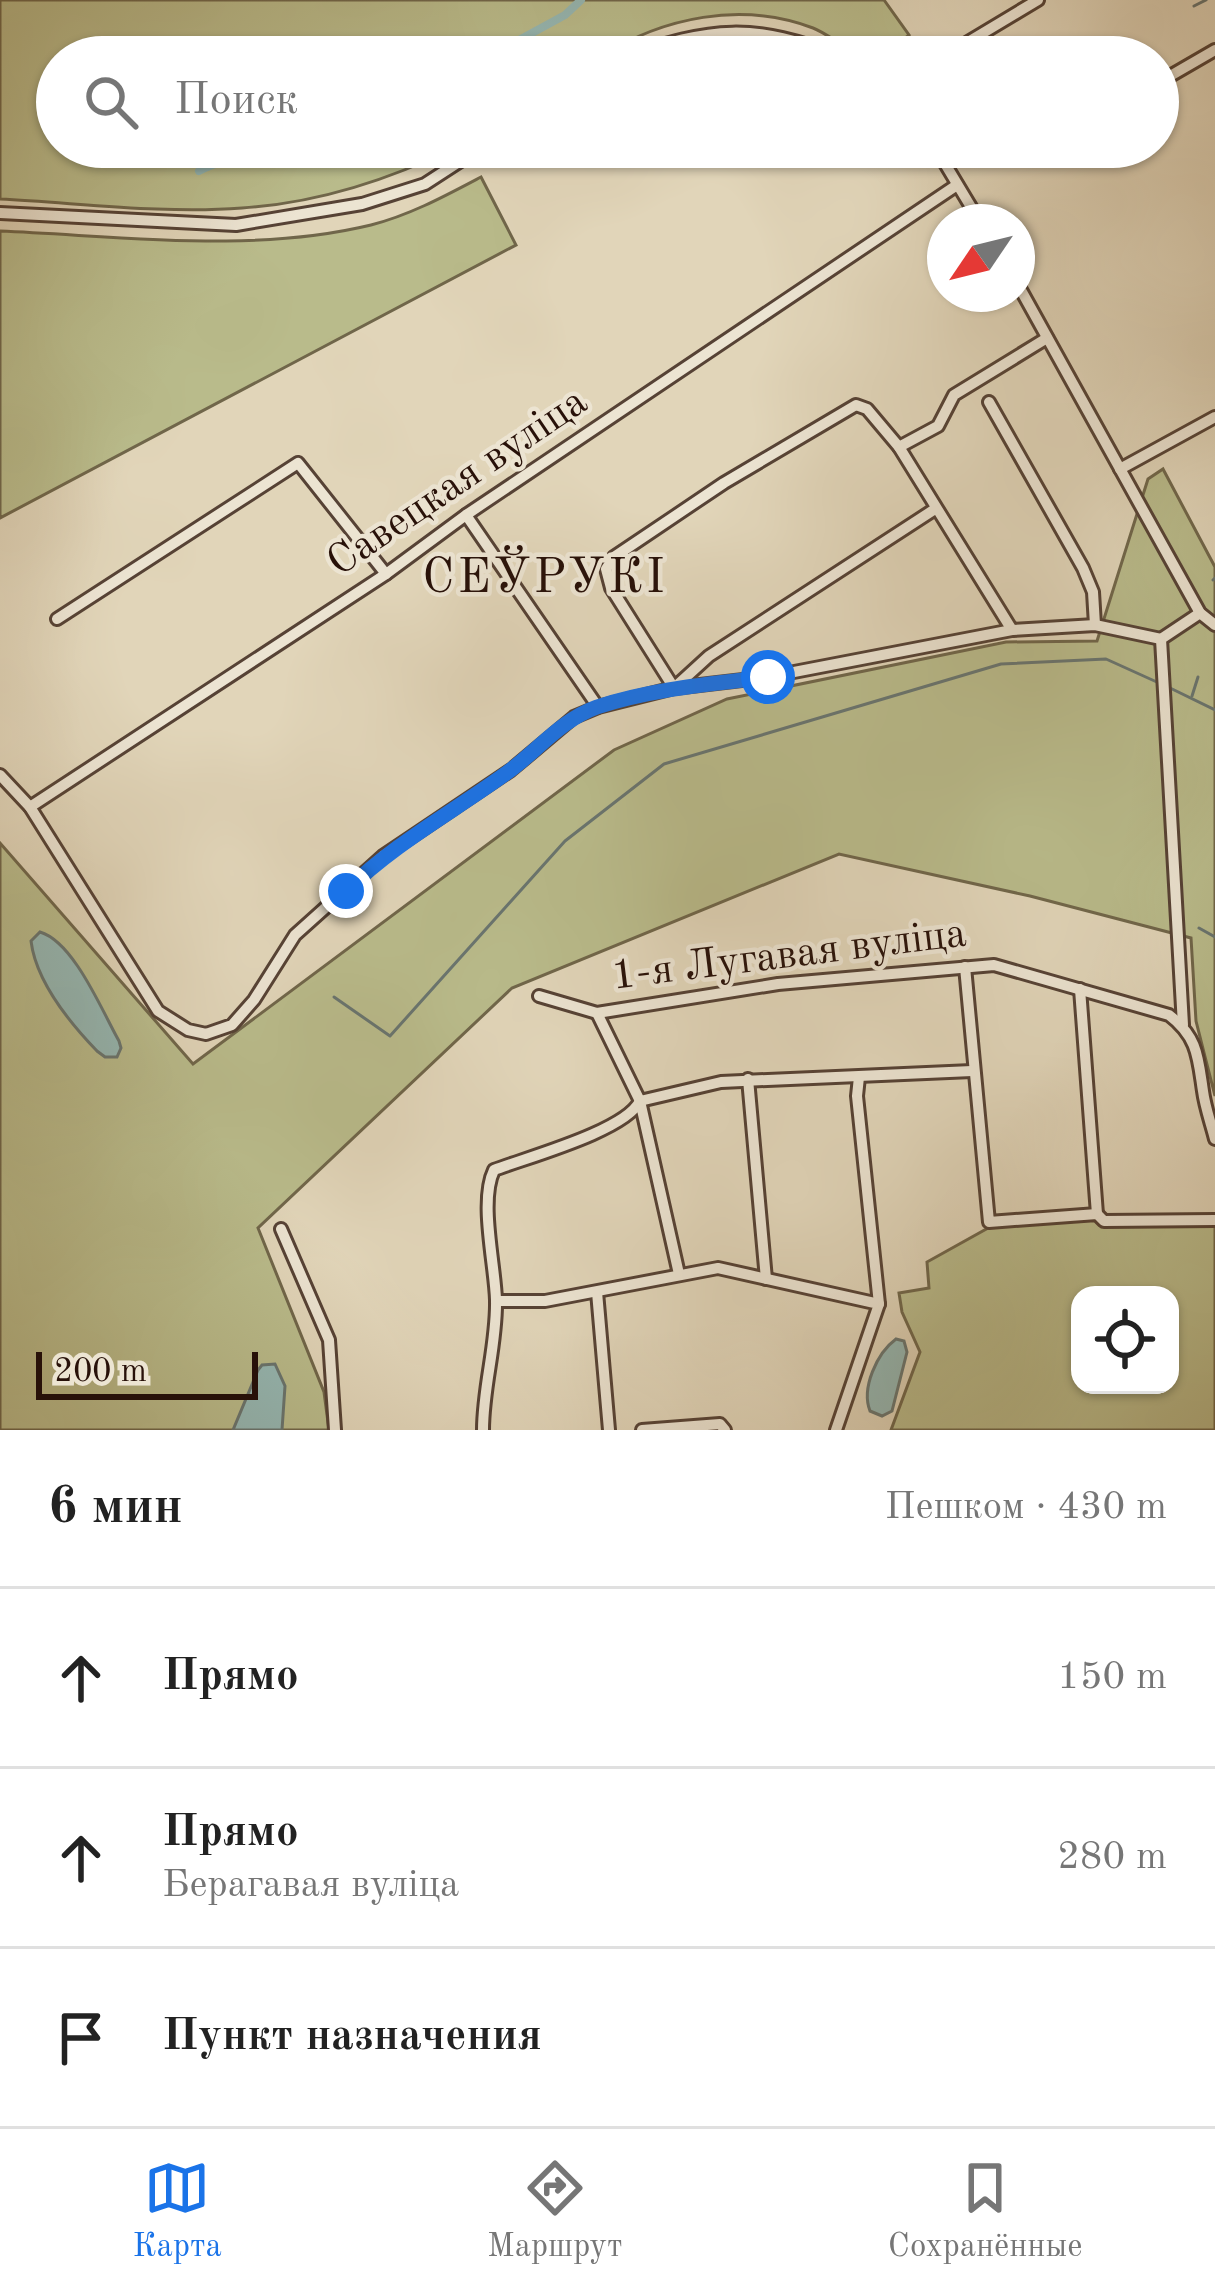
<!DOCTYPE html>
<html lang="ru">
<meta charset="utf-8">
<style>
body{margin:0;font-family:"Old Standard TT",serif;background:#f2f2f2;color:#222}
.controls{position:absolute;right:36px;bottom:36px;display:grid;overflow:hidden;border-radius:24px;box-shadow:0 3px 9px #0004}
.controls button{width:108px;height:108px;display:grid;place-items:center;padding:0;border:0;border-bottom:3px solid #e0e0e0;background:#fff;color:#222;font:60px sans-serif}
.compass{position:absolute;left:927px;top:204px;width:108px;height:108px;border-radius:50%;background:#fff;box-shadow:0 3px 9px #0004;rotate:235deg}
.scale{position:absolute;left:36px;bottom:30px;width:222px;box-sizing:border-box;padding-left:12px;border:6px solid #281109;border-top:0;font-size:33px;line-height:42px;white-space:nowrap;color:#281109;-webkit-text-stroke:9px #ece4d2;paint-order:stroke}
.stop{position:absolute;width:36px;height:36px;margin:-27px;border:9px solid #1a73e8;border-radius:50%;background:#fff}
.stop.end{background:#1a73e8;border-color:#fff;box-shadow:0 3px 12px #0008}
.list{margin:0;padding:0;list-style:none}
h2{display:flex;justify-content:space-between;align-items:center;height:156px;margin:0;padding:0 48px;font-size:51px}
h2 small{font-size:39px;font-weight:400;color:#767676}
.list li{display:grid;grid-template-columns:78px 1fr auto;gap:36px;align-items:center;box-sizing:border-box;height:180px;padding:0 48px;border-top:3px solid #e0e0e0}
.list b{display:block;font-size:45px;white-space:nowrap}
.list p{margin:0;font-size:39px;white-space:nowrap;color:#767676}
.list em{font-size:39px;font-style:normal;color:#767676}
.icon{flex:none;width:66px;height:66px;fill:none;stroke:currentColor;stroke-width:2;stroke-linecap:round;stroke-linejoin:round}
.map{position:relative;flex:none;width:1215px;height:1430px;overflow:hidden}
.search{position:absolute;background:#fff;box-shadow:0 3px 9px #0004;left:36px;right:36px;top:36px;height:132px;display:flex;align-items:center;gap:30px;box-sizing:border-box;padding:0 42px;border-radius:66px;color:#767676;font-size:45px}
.sheet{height:696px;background:#fff}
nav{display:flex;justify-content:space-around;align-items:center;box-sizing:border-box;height:168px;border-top:3px solid #e0e0e0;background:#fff;font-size:33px;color:#767676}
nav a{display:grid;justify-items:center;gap:6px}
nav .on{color:#1a73e8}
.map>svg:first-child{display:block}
.green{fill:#b9bb8b;stroke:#70664a;stroke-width:3;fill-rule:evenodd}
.water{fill:#95b8b4;stroke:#697570;stroke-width:3}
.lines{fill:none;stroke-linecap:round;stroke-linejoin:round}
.stream{stroke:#697570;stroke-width:3}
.canal{stroke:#95b8b4;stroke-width:8}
.minor-casing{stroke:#564235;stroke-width:16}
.minor{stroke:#ece4d2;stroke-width:10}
.route{stroke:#1a73e8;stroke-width:15}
.labels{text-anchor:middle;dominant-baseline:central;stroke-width:9;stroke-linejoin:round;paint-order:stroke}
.street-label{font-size:42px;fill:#281109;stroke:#ece4d2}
.quarter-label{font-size:48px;letter-spacing:3px;fill:#281109;stroke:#ece4d2}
</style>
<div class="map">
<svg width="1215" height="1430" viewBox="0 0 1215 1430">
<rect width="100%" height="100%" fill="#e1d5b9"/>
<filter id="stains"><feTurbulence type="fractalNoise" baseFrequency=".00167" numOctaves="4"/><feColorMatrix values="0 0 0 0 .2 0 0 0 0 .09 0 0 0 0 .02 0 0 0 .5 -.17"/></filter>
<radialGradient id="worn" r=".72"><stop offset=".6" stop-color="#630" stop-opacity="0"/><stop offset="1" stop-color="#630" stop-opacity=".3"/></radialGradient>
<g class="green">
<path d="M0,0H884L909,35C901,41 890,54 880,57C860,63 832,35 813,28C741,1 663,17 600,57H57V147H456C389,180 318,203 242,208C163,214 80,203 0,199Z"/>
<path d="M481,177L516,245L0,518V231C122,236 251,254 371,225C410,215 445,196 481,177Z"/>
<path d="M1163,469L1215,567V1096L1196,1021L1191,938L1030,896L839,854L512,988L258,1228L324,1392L329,1430H0V843L193,1064L614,750L727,699L1006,642L1097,641L1148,479Z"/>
<path d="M1090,1219L1113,1226H1215V1430H891L920,1352L902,1312L899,1293L929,1288L927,1262L990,1227ZM1080,1295H1170V1385H1080Z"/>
</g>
<g class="water">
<path d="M40,932C74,942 102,1011 119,1041L121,1048L117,1057H105L97,1051C69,1022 36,982 31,941Z"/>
<path d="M896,1339L904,1341L907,1352L892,1411L882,1416L870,1411C861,1388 877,1353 896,1339Z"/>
<path d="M275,1364L285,1386L282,1430H233L258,1370L262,1365Z"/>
</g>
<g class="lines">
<g class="stream">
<path d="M1194,6L1206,0"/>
<path d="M1213,580L1215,578"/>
<path d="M1168,687L1215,710"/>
<path d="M1192,696L1198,677"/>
<path d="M1199,928L1215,937"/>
<path d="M334,997L390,1036L565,841L664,764L1001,664L1106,659L1159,683"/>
</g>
<g class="canal">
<path d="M488,57L565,15L581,0"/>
<path d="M199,171C227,156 262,157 292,147"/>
</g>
<g class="minor-casing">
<g id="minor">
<path d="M623,57C713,27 752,22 842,57"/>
<path d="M943,57L1038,0"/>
<path d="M1158,83L1215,50"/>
<path d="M935,147L980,222"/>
<path d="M0,213L236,225L362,204L425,184L482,147"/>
<path d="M1017,283L1200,613L1215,625"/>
<path d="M989,402L1083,568L1093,592L1095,625"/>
<path d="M899,447L1012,630"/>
<path d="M1120,469L1215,417"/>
<path d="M935,509L709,656L674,688L611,588L606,569L614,557L724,483L856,405L867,409L899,447L938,426L954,395L1047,338"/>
<path d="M466,515L598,707"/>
<path d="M57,619L298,463L386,574"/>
<path d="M0,775L30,807L158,1011L188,1030L206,1034L232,1025L254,1000L295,935L383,856L511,770L574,717L598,707L674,688L768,677L1012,630L1095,625L1161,639"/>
<path d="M30,807L386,574L466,515L957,185"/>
<path d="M965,967L989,1222L1097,1214L1104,1221L1215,1220"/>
<path d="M1080,989L1097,1214"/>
<path d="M539,996L597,1013L778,984L994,965L1169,1015C1198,1037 1198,1058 1203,1091C1205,1107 1211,1123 1215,1139"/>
<path d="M597,1013L640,1101L679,1274"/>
<path d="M1183,1025L1161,639L1200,613"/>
<path d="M859,1077L857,1096L879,1304"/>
<path d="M748,1079L766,1279"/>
<path d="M281,1229L329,1340L335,1430"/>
<path d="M597,1292L609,1430"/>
<path d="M496,1301H545L718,1268L879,1304L836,1430"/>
<path d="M483,1430C483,1386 497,1344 496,1300C495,1264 479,1201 494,1170C528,1157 625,1131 640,1101L721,1082L972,1071"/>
<path d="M642,1430L720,1424L725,1430"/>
</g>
</g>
<use href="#minor" class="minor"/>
</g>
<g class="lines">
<path class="route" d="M346,891C395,843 453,812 508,772C538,750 561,720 597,707C651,689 711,684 768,677"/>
</g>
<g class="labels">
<g class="street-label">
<text transform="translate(458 483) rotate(-34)">Савецкая вуліца</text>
<text transform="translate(789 956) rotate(-7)">1-я Лугавая вуліца</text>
</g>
<g class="quarter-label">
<text x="545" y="579">СЕЎРУКІ</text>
</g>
</g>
<rect width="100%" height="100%" filter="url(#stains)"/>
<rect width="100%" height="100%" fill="url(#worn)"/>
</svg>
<div class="controls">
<button><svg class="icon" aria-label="locate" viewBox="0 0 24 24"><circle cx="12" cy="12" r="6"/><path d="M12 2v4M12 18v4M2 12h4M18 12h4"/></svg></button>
</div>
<svg class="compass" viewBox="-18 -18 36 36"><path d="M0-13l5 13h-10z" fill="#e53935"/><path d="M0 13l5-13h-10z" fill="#767676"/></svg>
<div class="scale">200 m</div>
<div class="stop" style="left:768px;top:677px"></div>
<div class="stop end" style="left:346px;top:891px"></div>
<div class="search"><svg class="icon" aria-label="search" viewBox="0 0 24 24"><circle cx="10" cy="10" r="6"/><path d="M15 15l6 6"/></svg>Поиск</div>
</div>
<section class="sheet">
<h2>6 мин<small>Пешком · 430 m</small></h2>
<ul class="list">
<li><svg class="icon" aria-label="ahead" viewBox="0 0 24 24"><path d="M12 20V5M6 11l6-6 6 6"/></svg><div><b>Прямо</b></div><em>150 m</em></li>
<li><svg class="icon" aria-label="ahead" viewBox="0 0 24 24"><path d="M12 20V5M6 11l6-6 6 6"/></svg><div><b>Прямо</b><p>Берагавая вуліца</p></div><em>280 m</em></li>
<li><svg class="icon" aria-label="arrive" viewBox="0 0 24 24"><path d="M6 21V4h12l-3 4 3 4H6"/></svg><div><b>Пункт назначения</b></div></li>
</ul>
</section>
<nav>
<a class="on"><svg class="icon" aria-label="map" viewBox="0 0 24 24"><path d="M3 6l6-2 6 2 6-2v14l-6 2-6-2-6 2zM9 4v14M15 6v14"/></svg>Карта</a>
<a><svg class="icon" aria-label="directions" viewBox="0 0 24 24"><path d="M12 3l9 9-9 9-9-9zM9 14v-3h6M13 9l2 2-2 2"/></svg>Маршрут</a>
<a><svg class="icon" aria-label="saved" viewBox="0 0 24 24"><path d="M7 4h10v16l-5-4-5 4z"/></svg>Сохранённые</a>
</nav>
